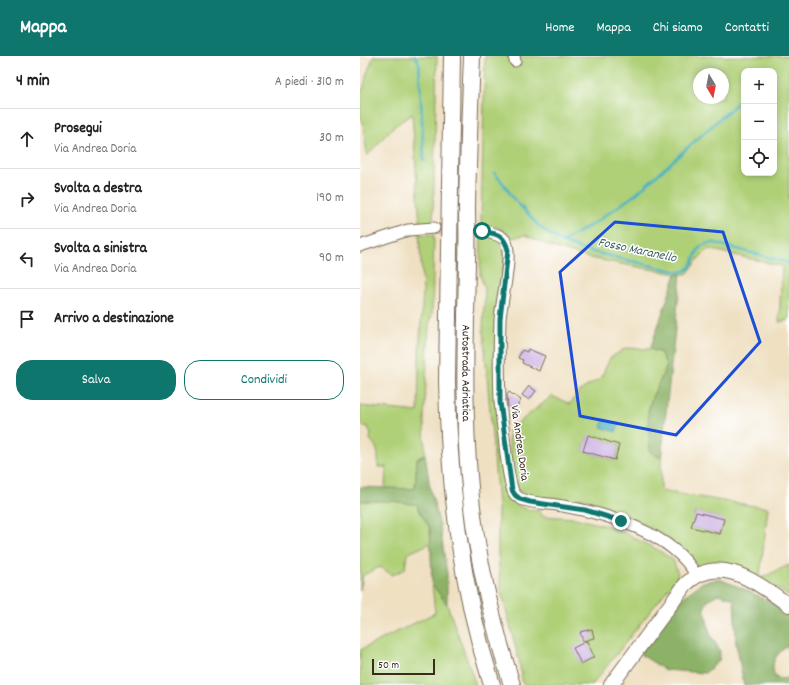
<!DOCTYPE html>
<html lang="it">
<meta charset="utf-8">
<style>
body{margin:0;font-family:Dekko,sans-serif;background:#f2f2f2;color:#222}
.controls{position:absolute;right:12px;top:12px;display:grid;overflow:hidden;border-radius:8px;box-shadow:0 2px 6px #0003}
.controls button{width:36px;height:36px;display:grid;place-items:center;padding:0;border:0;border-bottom:1px solid #e0e0e0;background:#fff;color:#222;font:20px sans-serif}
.compass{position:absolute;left:333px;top:12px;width:36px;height:36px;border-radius:50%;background:#fff;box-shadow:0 2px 6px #0003;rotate:170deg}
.scale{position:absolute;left:12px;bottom:10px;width:63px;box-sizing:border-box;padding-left:4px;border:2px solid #3b2a1e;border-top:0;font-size:11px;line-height:14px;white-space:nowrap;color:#3b2a1e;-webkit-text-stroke:3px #fff;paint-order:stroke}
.stop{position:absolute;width:12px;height:12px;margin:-9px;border:3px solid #0f766e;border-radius:50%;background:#fff}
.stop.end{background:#0f766e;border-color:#fff;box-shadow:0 1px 4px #0008}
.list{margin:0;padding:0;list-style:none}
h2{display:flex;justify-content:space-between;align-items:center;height:52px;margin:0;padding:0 16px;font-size:17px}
h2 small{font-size:13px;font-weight:400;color:#767676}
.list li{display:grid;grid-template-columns:26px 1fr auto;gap:12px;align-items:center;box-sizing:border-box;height:60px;padding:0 16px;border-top:1px solid #e0e0e0}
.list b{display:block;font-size:15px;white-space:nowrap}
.list p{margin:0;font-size:13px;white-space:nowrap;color:#767676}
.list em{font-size:13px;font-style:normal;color:#767676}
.actions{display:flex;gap:8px;padding:12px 16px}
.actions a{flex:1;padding:9px 0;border:1px solid #0f766e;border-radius:16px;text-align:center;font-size:14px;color:#0f766e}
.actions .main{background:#0f766e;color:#fff}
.icon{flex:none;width:22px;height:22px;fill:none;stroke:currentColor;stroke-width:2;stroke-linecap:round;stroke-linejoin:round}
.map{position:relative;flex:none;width:429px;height:629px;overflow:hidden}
header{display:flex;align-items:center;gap:24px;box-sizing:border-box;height:56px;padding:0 20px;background:#0f766e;color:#fff}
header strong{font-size:19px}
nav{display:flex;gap:22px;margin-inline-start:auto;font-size:14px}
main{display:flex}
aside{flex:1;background:#fff}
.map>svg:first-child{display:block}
.green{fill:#b0d078;stroke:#767d4b;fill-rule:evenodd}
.forest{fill:#8cb268;stroke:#646e43}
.water{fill:#45b3c1;stroke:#406e70}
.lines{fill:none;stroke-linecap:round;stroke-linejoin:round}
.stream{stroke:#45b3c1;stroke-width:2.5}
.building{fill:#d0b7e6}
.minor-tunnel{stroke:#cbbca1;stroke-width:11;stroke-dasharray:11 5.5;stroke-linecap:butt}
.minor-casing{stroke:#7a6a57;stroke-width:13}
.major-casing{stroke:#7a6a57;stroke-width:16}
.highway-casing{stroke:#7a6a57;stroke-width:18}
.minor{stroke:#fff;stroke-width:11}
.major{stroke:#fff;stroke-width:14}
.highway{stroke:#fff;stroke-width:16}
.route{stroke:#0f766e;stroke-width:5}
.marked{fill:none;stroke:#1d4ed8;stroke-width:3;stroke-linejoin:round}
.labels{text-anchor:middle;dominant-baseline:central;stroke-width:3;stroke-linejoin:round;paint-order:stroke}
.street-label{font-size:12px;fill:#3b2a1e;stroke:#fff}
.water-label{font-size:13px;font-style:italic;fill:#3f615f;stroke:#fff}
</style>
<header>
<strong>Mappa</strong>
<nav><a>Home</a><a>Mappa</a><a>Chi siamo</a><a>Contatti</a></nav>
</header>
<main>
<aside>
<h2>4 min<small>A piedi · 310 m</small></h2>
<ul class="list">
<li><svg class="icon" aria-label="ahead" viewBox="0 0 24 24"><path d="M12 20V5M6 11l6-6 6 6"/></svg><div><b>Prosegui</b><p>Via Andrea Doria</p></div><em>30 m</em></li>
<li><svg class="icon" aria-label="right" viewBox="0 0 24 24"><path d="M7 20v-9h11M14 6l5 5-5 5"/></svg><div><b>Svolta a destra</b><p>Via Andrea Doria</p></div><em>190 m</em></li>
<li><svg class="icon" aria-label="left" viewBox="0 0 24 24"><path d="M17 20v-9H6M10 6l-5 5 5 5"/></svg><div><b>Svolta a sinistra</b><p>Via Andrea Doria</p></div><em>90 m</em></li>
<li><svg class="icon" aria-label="arrive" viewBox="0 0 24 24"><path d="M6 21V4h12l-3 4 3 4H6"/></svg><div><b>Arrivo a destinazione</b></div></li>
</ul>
<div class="actions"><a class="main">Salva</a><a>Condividi</a></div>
</aside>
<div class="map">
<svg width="429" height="629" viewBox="0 0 429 629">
<rect width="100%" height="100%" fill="#fff"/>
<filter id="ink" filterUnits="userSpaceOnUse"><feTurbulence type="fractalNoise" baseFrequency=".025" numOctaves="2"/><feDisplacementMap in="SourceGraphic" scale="8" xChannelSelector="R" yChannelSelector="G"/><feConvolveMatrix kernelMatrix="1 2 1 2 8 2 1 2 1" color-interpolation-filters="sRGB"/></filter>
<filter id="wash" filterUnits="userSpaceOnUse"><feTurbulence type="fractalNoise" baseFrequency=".012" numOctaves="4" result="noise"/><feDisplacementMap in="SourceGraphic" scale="16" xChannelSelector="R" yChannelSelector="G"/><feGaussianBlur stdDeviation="0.9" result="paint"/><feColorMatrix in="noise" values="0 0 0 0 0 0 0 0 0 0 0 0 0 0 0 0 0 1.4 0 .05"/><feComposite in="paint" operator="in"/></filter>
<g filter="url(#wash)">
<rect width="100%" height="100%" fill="#efe0c2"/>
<g class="green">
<path d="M14,0H77L73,167L60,168L52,58L33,71L7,100L4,72L0,61V35L3,34L7,17Z"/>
<path d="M125,0H429V264L419,266L422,210L348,193L339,202L327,218H316L230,202L192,191L165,179L152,182C141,171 136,170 121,169ZM384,15H414V117H384ZM339,18H363V42H339Z"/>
<path d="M59,178L74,179L72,258L69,268L64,365L65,398L57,403L55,433L25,432L26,411H18C18,400 19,391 10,384L11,377L8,371L0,369V350L58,356L59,299L63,235Z"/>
<path d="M121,179C134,182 140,181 144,195L137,347L146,433C155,451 160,453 180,455L182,460L215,462L255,472L298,494L313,504L318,518L315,524L232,629H163L159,605L141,534L138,498V449L123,273L125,233L120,219ZM228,589L234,601L221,607L213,592Z"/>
<path d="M266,292L290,293L300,296L307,310L293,339L288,355L304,379L301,402V435L408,452L400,520C373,508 369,504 339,511C324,492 301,477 279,467C266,460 249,457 235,453L232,445L221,442L217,445L211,446L169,440L157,434L153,423L148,375L192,340L210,348L221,334L241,322L250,302ZM228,380L259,389L255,404L223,395ZM335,456L363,463L360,478L332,471Z"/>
<path d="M0,445H32L58,448V453L70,472L71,487L47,498L45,513L32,519L20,511L3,519L0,534Z"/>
<path d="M429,509V540L401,522Z"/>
<path d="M72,528L87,548L116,629H0V594L75,557Z"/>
</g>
<g class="forest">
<path d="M316,218H321L301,402L290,396L288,355L293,339L307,310L300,296L290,293Z"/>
<path d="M65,398L70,432L80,470L87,518V548L72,528L70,472L58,453V449L32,445H0V431L55,433L57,403Z"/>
<path d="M360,523L384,533L429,556V589C417,597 408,607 416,622L423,623L429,621V629H384L376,587L374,543L358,538L349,543L344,552L350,578L360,595L359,605L345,617L305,614L280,598L318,545L343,526Z"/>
</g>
<path class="water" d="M244,363L259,368L256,376L241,371Z"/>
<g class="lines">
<g class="stream">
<path d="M55,0L59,7L64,105"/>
<path d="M134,117L143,127L153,142L179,170L189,178L202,186L220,193L314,215C317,215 321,216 324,215C339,211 330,185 355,187L429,207"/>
<path d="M202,186L236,166L276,138L384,41"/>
</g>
</g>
<g id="blocks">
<g class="building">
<path d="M168,293L185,300L179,315L162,307L163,304L158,302L162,294L167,296Z"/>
<path d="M169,330L176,335L169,344L162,339Z"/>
<path d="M149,336L161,344L154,355L148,351L147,339Z"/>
<path d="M228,379L259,389L255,404L223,395Z"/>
<path d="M336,456L364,463L360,478L331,471Z"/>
<path d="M232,573L234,582L223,585L220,576Z"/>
<path d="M227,585L234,601L221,608L213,592Z"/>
</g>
</g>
</g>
<g filter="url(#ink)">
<use href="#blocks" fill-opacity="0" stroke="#7a6a57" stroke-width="1"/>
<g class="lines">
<path class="minor-tunnel" d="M74,172L122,175"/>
<g class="minor-casing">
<g id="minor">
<path d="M154,0L155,5"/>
<path d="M122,175C130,177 142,178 146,186C153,200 141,246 140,264C139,290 139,319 140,345C141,360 144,376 145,390C147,404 148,419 152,432C153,437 157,441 161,443C174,448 189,447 203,450C248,458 312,477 336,519"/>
<path d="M0,190L48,174L74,172"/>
</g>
</g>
<g class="major-casing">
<path id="major" d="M251,629L325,529C359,495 398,528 429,549"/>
</g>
<g class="highway-casing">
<g id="highway">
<path d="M92,0L87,325C89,430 100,528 132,629"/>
<path id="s1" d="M112,0C110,50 108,100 107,150C107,168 108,186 107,204C106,276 103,348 109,420C114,491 131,562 152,629"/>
</g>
</g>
<use href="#minor" class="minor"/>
<use href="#major" class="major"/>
<use href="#highway" class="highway"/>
</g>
</g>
<g class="lines" filter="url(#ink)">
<path class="route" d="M122,175C136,178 144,178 148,194L140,263V346L152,434L155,439L160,443L170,446L225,454L261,465"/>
</g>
<path class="marked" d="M255,166L363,176L400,286L316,379L220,360L200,216Z"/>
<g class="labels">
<g class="street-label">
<text stroke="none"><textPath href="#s1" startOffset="317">Autostrada Adriatica</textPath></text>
<text transform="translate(159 387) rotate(82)">Via Andrea Doria</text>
</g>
<g class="water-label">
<text transform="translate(277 195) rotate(12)">Fosso Maranello</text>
</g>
</g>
</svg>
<div class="controls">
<button>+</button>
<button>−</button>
<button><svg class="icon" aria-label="locate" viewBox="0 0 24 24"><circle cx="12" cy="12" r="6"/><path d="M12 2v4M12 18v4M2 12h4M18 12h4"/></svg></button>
</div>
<svg class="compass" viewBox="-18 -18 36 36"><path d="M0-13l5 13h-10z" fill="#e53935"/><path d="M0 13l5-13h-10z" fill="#767676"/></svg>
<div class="scale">50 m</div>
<div class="stop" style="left:122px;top:175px"></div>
<div class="stop end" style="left:261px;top:465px"></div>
</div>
</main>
